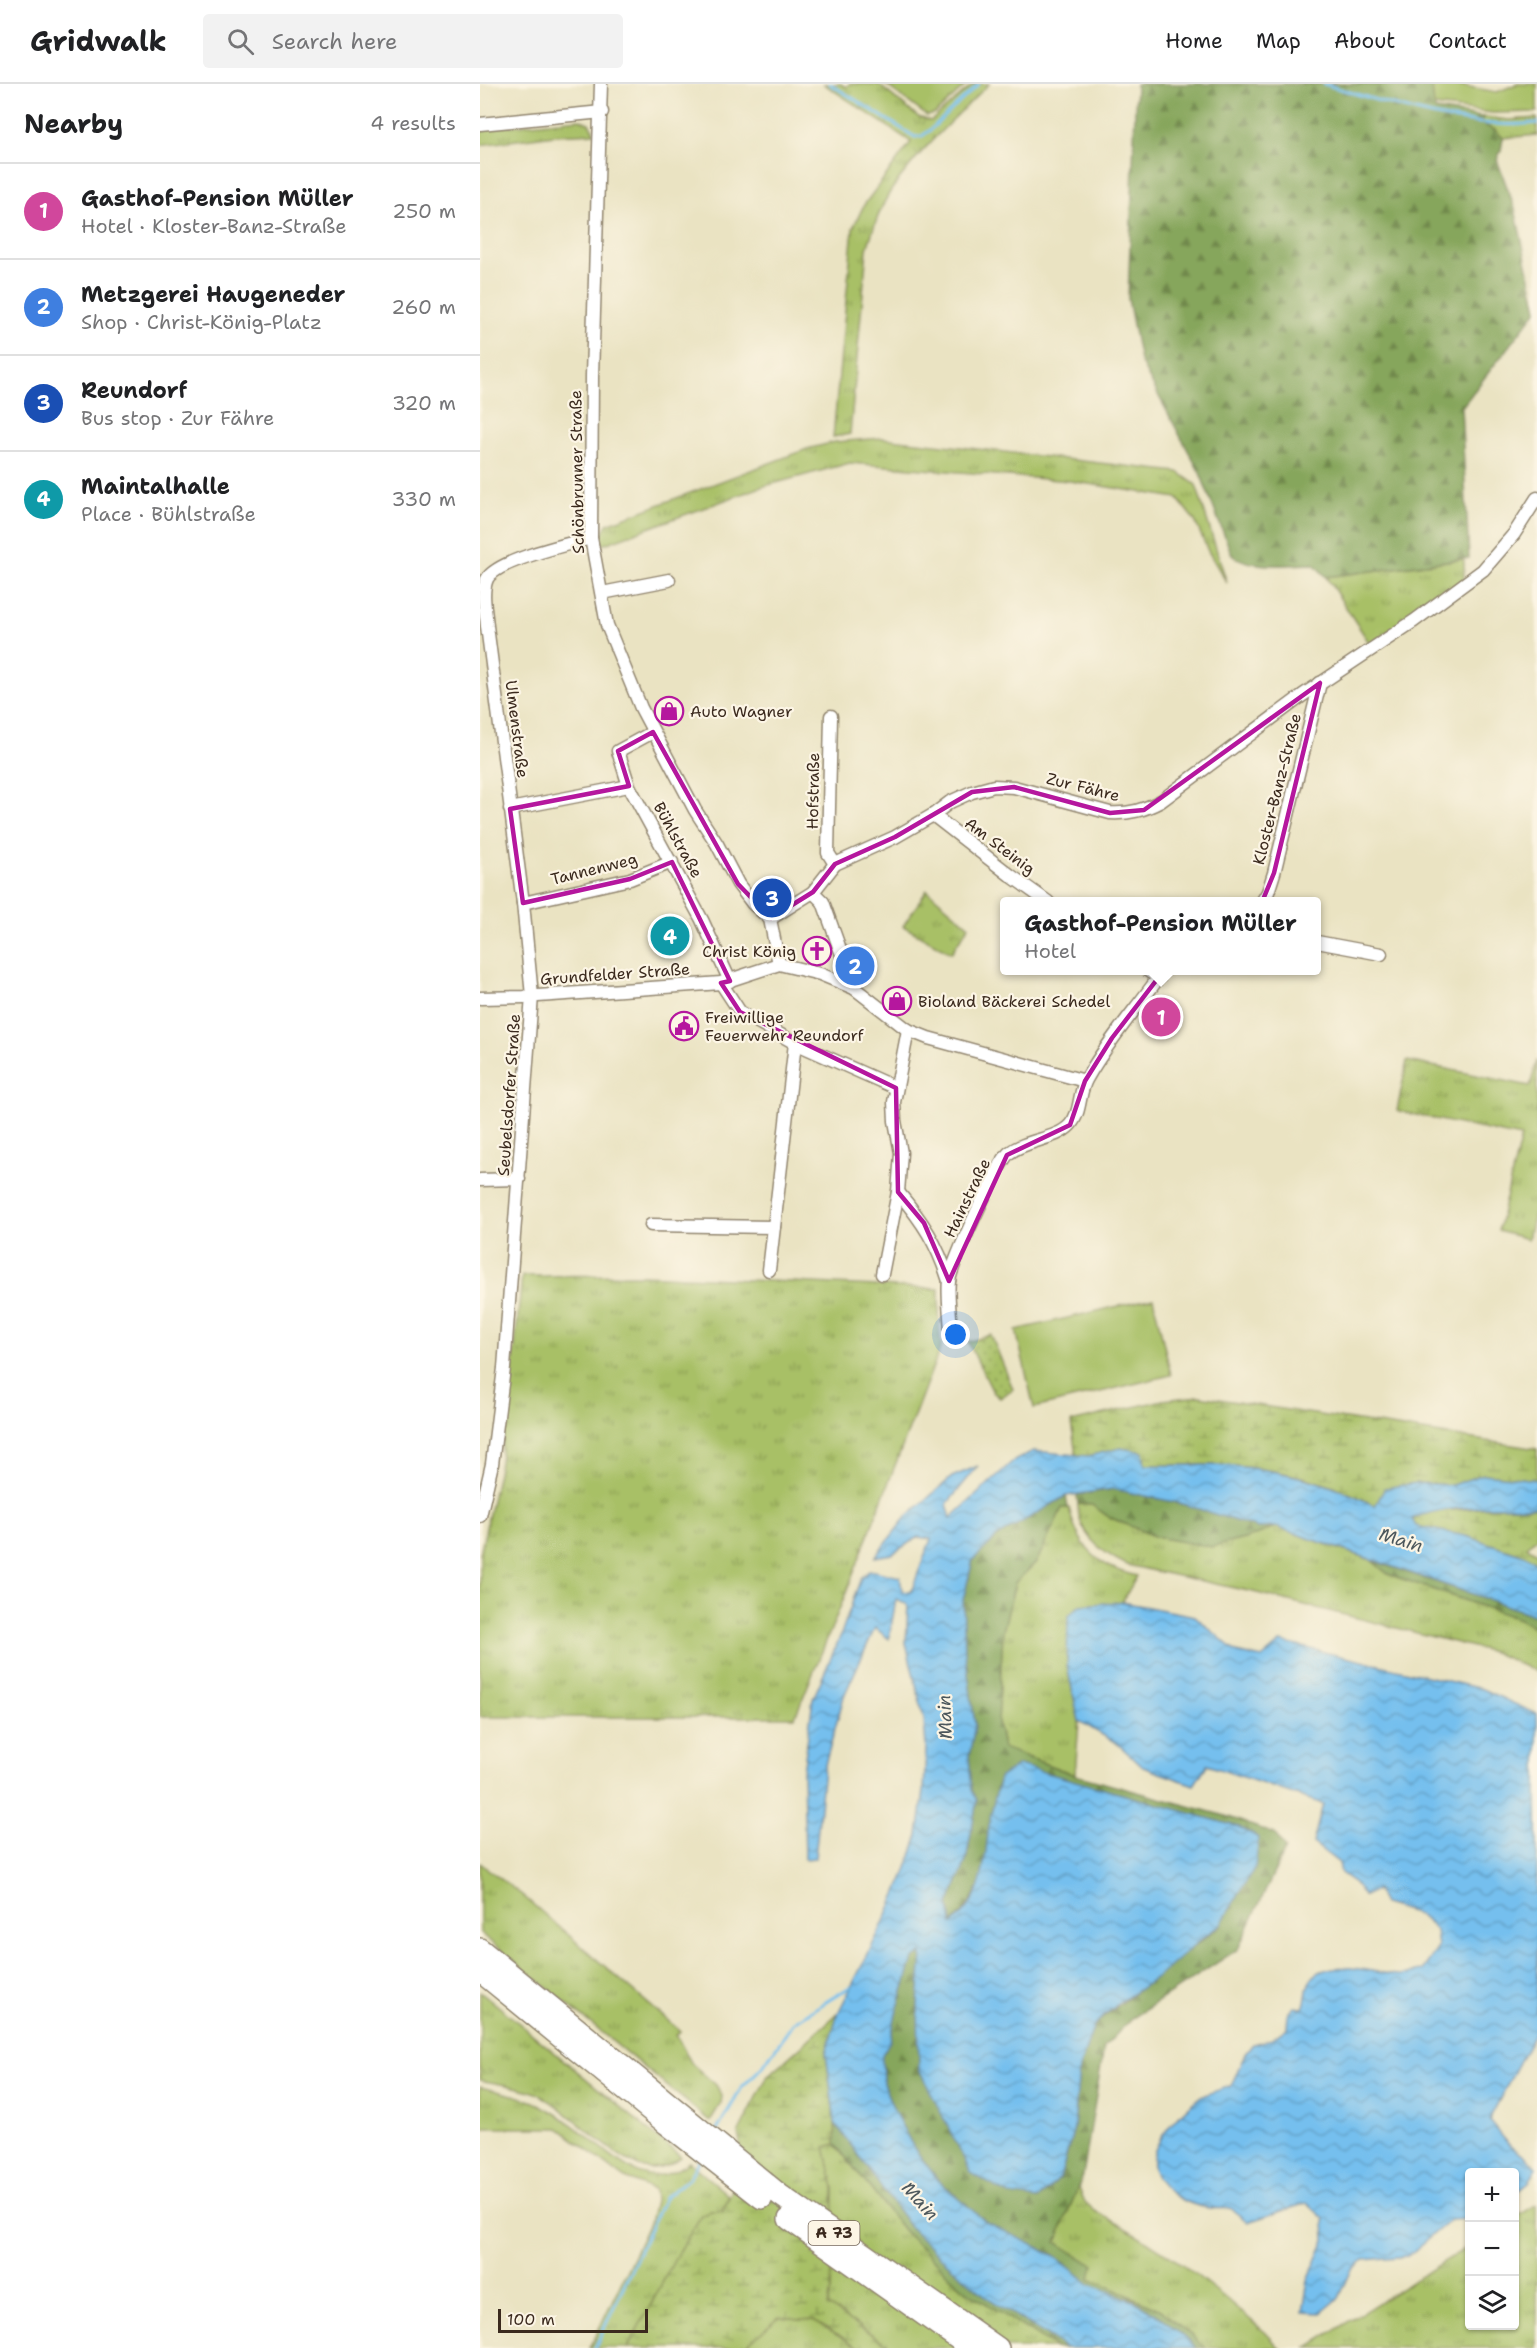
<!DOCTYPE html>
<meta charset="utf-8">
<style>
body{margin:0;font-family:"Shantell Sans",sans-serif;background:#f2f2f2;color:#202124}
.controls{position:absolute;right:18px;bottom:18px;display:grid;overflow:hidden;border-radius:6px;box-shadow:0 2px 4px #0004}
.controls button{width:54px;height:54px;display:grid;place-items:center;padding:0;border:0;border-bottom:2px solid #e0e0e0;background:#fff;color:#202124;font:30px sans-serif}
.scale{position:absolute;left:18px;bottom:15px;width:150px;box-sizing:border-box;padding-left:6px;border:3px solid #3b2a1e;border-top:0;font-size:16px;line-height:21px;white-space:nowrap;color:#3b2a1e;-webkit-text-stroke:4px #fcf5e5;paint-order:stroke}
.you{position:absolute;left:476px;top:1251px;width:21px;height:21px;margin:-15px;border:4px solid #fff;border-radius:50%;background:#1a73e8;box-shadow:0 0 0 9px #1a73e833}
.badge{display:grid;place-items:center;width:39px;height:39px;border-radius:50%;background:#2563eb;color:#fff;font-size:20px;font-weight:700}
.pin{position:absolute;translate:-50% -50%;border:3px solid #fff;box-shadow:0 2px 6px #0006}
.popup{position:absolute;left:520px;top:813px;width:321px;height:78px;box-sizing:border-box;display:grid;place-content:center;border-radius:6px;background:#fff;filter:drop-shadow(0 2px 4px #0005);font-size:20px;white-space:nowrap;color:#757577}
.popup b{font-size:22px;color:#202124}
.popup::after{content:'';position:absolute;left:50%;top:100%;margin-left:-12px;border:12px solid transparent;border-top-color:#fff}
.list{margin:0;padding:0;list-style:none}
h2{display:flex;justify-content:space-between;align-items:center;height:78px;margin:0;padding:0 24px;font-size:26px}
h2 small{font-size:20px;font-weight:400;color:#757577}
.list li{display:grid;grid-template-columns:39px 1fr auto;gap:18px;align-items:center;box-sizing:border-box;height:96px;padding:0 24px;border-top:2px solid #e0e0e0}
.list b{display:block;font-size:22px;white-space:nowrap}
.list p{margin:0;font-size:20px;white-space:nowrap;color:#757577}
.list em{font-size:20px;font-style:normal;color:#757577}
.icon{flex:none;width:33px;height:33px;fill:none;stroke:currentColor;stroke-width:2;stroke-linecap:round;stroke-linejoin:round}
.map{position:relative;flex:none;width:1057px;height:2264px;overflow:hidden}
header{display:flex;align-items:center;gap:36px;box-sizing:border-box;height:84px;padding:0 30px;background:#fff;border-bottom:2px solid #e0e0e0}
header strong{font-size:28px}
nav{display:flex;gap:33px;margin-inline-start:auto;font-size:21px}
.search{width:420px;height:54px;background:#f2f2f2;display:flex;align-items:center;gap:15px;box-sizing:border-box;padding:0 21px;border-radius:6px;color:#757577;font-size:22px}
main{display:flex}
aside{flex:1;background:#fff}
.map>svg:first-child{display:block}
.grass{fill:url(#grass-tufts);stroke:#727542;stroke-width:1.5}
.forest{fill:url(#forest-firs);stroke:#60683c;stroke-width:1.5}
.wetland{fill:url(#wetland-marsh);stroke:#727542;stroke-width:1.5}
.park{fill:url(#park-dots);stroke:#727542;stroke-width:1.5}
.garden{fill:#a8c066;stroke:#727542;stroke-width:1.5}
.water{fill:url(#water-waves);stroke:#587486;stroke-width:1.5}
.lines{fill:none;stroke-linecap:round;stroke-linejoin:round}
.stream{stroke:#75bfee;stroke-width:3}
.street-casing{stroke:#928670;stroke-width:15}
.highway-casing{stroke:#928670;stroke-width:24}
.street{stroke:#fff;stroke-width:12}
.highway{stroke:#fff;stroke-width:21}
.marked{fill:none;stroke:#b5179e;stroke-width:4.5;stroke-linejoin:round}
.labels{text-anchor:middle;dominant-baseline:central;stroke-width:4.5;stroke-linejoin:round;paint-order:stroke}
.shield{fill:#fcf5e5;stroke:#75675a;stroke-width:1.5}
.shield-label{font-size:15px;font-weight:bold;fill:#3b2a1e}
.street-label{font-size:16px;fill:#3b2a1e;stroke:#fcf5e5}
.poi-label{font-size:16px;fill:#3b2a1e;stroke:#fcf5e5;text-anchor:start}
.water-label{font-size:18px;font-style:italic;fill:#4c575c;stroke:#fcf5e5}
</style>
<header>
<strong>Gridwalk</strong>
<div class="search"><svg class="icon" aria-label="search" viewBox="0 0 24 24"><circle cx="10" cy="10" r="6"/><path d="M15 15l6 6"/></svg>Search here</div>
<nav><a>Home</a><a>Map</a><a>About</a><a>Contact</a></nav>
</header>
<main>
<aside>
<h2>Nearby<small>4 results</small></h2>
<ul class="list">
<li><span class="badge" style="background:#d1479c">1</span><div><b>Gasthof-Pension Müller</b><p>Hotel · Kloster-Banz-Straße</p></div><em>250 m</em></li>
<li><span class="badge" style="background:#3f7fe0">2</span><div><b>Metzgerei Haugeneder</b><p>Shop · Christ-König-Platz</p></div><em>260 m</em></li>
<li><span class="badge" style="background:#1a4fb4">3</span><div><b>Reundorf</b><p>Bus stop · Zur Fähre</p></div><em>320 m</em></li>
<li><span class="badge" style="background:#0f9aa8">4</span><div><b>Maintalhalle</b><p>Place · Bühlstraße</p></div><em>330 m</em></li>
</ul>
</aside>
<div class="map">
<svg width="1057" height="2264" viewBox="0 0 1057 2264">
<defs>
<pattern id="grass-tufts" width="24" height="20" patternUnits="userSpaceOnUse" patternTransform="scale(1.5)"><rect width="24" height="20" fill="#a8c066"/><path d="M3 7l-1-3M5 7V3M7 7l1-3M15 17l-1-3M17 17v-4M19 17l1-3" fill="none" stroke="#8a9c53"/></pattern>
<pattern id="forest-firs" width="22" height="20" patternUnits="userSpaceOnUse" patternTransform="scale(1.5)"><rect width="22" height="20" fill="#86a65b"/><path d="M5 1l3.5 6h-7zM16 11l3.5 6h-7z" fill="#6f874b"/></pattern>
<pattern id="wetland-marsh" width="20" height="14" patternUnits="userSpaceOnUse" patternTransform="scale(1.5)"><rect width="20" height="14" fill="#a8c066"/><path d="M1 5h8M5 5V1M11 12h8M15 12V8" fill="none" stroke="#8a9c53"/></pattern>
<pattern id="park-dots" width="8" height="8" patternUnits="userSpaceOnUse" patternTransform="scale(1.5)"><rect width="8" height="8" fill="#a8c066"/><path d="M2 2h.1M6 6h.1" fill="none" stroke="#8a9c53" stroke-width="1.8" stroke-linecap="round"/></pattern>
<pattern id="water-waves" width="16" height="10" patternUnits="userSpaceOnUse" patternTransform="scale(1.5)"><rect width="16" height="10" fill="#75bfee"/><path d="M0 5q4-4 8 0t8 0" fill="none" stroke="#619bc0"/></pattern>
</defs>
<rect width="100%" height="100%" fill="#fcf5e5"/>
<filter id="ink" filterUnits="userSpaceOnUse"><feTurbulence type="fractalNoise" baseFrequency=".0167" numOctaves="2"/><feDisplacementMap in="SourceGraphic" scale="12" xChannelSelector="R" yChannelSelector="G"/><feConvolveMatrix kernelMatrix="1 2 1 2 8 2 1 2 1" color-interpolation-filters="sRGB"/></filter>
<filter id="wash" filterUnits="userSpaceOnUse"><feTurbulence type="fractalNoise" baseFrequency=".008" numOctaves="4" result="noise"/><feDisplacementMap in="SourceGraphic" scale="24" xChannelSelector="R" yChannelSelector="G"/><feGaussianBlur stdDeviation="1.35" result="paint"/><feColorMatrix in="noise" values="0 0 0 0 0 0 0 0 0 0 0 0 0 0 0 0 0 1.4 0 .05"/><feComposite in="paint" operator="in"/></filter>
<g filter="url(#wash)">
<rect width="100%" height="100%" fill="#eae3c2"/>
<g class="grass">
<path d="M344,0H361L366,3L369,0H398L438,33L451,37L494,0H509C476,33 439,66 412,105C400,123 393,145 387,165L370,350L353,353L373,144L384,121L431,58Z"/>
<path d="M1003,33L1029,36L1057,34V51L1023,54L1015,46L999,39Z"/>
<path d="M99,35L109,39L115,49L74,51L0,61V45Z"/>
<path d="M402,354L698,388L716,401L747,499L728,467L715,437L697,414L590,397L370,379L281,403L122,461L121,451L127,440L327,365L355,358Z"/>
<path d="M984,475V497L890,560L846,493Z"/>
<path d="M447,806L489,842L471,869L423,842Z"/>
<path d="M1057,976V1117L1048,1155L1018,1147L1041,1053L917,1027L927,977L1050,1002Z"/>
<path d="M163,1191L459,1205V1244L461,1262L366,1509L315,1633H0V1471L19,1384L31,1300L42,1192Z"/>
<path d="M598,1420L612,1421L629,1433L676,1453L732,1463L768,1454L796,1443L891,1476L908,1490L1039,1535L1057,1545V1588L1013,1568L773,1508L647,1481C622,1469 597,1450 598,1420Z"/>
<path d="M582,1424H589C598,1463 617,1483 657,1492L642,1518L600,1521L587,1582L599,1637L595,1691L523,1664L518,1638L523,1547L535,1499L557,1477Z"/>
<path d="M0,1779L42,1811L200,1947L196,1951L212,1980L236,2001L242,2012L241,2019L230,2037L0,1849Z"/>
<path d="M0,1907L201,2073C192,2079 184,2085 172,2085C142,2084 91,2028 62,2012C49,2004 17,2000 0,1996Z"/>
<path d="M0,2003C21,2008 47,2013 66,2024C83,2033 97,2044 112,2056C142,2080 170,2109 209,2078L249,2112L242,2127H231L221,2132L196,2173L148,2264H110L171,2135L175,2117L174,2106L143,2093L79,2044H0Z"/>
<path d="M355,2060L424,2147L482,2204L576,2264H413L348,2222L351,2207L354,2104L345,2063Z"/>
<path d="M598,2102L605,2118L615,2127L659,2152L702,2180L744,2213L786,2249L800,2264H726L681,2226L609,2194L576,2158Z"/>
<path d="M1057,2120V2264H826L989,2162L990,2242H1034L1035,2134Z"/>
<path d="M299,2233L334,2236L380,2264H262Z"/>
</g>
<g class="forest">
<path d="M656,0H952L955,26L1003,33L1000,39L1015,46L1023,54L1021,66L1017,76L1035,125L1057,226L981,324L989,474L846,493L834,480C809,480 773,486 752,471L720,389L660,277L648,215Z"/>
<path d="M633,1405L703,1420L778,1444L796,1443L768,1454L732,1463L676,1453L629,1433L612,1421L598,1420L597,1411Z"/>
<path d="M586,1412L588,1424H582L557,1477L535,1499L523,1547L518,1638L523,1664L595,1691L749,1733L795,1750L805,1765L758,1865L651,1935L624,1963L603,2091L576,2158L613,2181L610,2194L681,2226L726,2264H717L684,2235L655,2217L609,2200L575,2172L506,2138L458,2096L434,2064L415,2029L403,1999L402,1971L410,1957L415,1930L433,1875L443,1868L438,1919L558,2115L580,2094L594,2044L599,1985L614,1941L741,1841L511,1730C506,1775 507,1807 472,1840L469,1821L486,1777L497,1716L492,1706L489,1673L495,1641L485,1568L483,1516L493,1476L518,1452Z"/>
<path d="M891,1476L1057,1532V1545L1039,1535L908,1490Z"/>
<path d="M355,2039L430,2143L467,2179L507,2213L586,2264H576L482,2204L424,2147L355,2060Z"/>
</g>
<g class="wetland">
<path d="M719,1312L1057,1365V1396L1004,1390L972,1401L936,1399L895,1422C853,1398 802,1386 753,1382C724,1379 694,1382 665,1381L663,1368L641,1364L608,1372L596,1371L591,1338L683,1316Z"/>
<path d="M1013,1423H1057V1454L1046,1462L1057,1469V1480L1047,1472L986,1452L935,1442L932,1435L948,1428Z"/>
<path d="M358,1929L346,1969L355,2039V2060L345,2063L354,2104L351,2207L348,2222L413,2264H380L334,2236L299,2233L262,2264H148L196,2173L221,2132L231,2127H243L264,2078L258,2050L287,1993Z"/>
</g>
<path class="park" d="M511,1251L533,1305L520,1314L513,1308L488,1258Z"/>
<g class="garden">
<path d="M405,0H487L455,30L447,32Z"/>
<path d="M952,0H972L1017,8L1037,0H1057V28L1013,29L954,22Z"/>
<path d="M673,1214L691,1291L554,1324L536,1246Z"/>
</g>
<g class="water">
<path d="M641,1364L663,1368L665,1381C694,1382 724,1380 753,1382C801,1386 853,1399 895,1422L905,1404L936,1399L972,1401L1004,1390L1057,1396V1423C1022,1423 964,1420 932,1435L936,1442L986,1452L1047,1472L1057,1480V1532L796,1443L778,1444L703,1420L633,1405L586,1412L518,1452L493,1476L483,1516L485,1568L495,1641L489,1673L492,1706L497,1716L486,1777L469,1821L472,1840C509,1811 503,1770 511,1729C514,1717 517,1705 520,1693L539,1681L759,1743L779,1754L775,1783L741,1840L720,1856L678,1893L640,1918L614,1941L599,1985L594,2044L580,2094L558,2115L529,2111L491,2089L439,1985L438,1920L442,1869L433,1875L416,1930L410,1957L402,1971L403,1999L415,2029L434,2064L458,2096L506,2138L575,2172L610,2200L656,2218L684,2235L717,2264H586L508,2214L467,2179L430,2143L355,2039L346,1969L358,1929L401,1844L425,1790L438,1751L444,1707L446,1663L444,1635L426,1559L428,1520L416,1515L409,1555L395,1544L364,1612L344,1684L335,1774L325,1775L323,1688L333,1615L360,1553L381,1494L390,1486L420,1493L422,1507L431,1508L451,1455L438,1453L412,1470L395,1473L426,1433L472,1393L498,1382L467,1420L471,1434L532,1378L553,1367L608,1372Z"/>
<path d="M642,1518L715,1532L756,1568L782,1574L801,1558L1002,1605L1057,1630V1944L1009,2036L1030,2062L1057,2083L1049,2099L1036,2109L1034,2088H990L989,2135L970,2136L928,2172L884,2176L872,2185L859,2214L841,2229L823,2228L828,2196L845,2156L844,2135L827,2119L768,2138L750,2124C730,2126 711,2122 694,2111C684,2104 675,2094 673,2082C669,2059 706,2020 725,2011C733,2007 743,2005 751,2002L765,1970L773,1960L792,1955L807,1944L808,1930L814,1923L823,1924C828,1914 825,1902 832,1894C851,1873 895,1890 919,1891C926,1891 934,1888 942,1887L958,1864L956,1846L938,1830L904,1820L897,1806L884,1812L875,1799L861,1789L859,1779L833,1759L843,1720L727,1681L714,1701L663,1683L638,1660L599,1637L587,1582L588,1532L600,1521Z"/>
</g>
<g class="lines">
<g class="stream">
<path d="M350,0L435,53L442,52L449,47L499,0"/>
<path d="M844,0C912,21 985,47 1057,39"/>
<path d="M236,2048L262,2003L284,1981L314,1938L370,1903"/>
<path d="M115,2264L184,2114L209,2094L219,2076"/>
</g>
</g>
</g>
<g filter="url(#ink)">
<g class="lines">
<g class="street-casing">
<g id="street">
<path d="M121,0L112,292L111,454L127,541L161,624L215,726L237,760L258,800L273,820L290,835L299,880"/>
<path d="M0,40L122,28"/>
<path d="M122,509L189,496"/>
<path d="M351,632L348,769L355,780"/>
<path d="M173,648L138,667L149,702L222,836L250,897"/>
<path d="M30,725L149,702"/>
<path d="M453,731L530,791L568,818"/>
<path d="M333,808L343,818L374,904"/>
<path d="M782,818L788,808L794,789L840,599"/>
<path d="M43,819L150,795L192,778"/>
<path d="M290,835L333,808L355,780L415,753L453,731L470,718L492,708L514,702L534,703L630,729C650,730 664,726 681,717L823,611L934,537L1003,486L1034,450L1057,414"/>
<path d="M837,858L901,870"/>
<path d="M667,886L679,894"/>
<path d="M241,899L260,928L315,959L416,1004"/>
<path d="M0,914L44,913L241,899L299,880L340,890L374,904L428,946L448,954L605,997"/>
<path d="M0,1096L39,1095"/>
<path d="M418,1108C443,1138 457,1159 469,1197"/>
<path d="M171,1141L294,1143L315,959"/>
<path d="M289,1186L294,1143"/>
<path d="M402,1190L418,1108L421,1069L415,1037L414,1018L428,946"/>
<path d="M471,1251C471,1236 467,1210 469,1197C472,1179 517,1080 529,1069C547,1055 576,1056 590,1041C602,1028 598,1008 607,994C629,955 658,923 684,886"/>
<path d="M0,1432L12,1380L24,1284L52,912L43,819L7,542C6,528 1,508 7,495C17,476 89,460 111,454"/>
</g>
</g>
<g class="highway-casing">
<g id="highway">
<path d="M0,1865L300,2111L518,2264"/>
<path d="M0,1887L187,2040L282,2114"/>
<path d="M309,2135L491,2264"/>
</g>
</g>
<use href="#street" class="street"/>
<use href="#highway" class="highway"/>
</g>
</g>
<path class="marked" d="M840,599L794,789L782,818L758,841L705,859L632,954L605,997L590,1041L527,1071L469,1197L444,1139L418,1108L416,1004L260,928L241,899L250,897L192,778L150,795L43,819L30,725L149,702L138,667L173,648L258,800L291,834L333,808L355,780L415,753L492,708L534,703L630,729L664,726Z"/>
<defs>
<g id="shop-ring" transform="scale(1.5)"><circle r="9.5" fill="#fcf5e5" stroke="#b5179e" stroke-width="1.5"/><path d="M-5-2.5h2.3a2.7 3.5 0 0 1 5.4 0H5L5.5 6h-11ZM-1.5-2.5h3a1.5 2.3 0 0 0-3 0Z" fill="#b5179e"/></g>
<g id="church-ring" transform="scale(1.5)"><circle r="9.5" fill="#fcf5e5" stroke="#b5179e" stroke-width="1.5"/><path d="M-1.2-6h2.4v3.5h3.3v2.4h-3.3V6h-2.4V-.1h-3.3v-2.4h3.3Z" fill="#b5179e"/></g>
<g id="civic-ring" transform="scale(1.5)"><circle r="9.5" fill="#fcf5e5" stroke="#b5179e" stroke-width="1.5"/><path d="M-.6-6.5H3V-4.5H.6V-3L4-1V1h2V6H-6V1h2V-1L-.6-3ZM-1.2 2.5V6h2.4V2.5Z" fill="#b5179e"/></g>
</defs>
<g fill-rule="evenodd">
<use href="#shop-ring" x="189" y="627"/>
<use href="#church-ring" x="337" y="867"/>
<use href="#shop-ring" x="417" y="917"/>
<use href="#civic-ring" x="204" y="942"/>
</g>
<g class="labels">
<rect class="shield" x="328.5" y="2137" width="51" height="24" rx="4.5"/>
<g class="shield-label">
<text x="354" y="2149">A 73</text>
</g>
<g class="street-label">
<text transform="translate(97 388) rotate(-91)">Schönbrunner Straße</text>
<text transform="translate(37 645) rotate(83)">Ulmenstraße</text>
<text transform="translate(603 703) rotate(14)">Zur Fähre</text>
<text transform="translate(797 705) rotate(-76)">Kloster-Banz-Straße</text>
<text transform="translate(333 707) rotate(-89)">Hofstraße</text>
<text transform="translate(198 756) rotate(61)">Bühlstraße</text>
<text transform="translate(520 762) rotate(37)">Am Steinig</text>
<text transform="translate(114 785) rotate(-14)">Tannenweg</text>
<text transform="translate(135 890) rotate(-4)">Grundfelder Straße</text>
<text transform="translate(29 1011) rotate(-86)">Seubelsdorfer Straße</text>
<text transform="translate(487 1114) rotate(-64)">Hainstraße</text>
</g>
<g class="poi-label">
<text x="210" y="627">Auto Wagner</text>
<text x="316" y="867" text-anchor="end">Christ König</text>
<text x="438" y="917">Bioland Bäckerei Schedel</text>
<text x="225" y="933">Freiwillige<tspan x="225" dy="18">Feuerwehr Reundorf</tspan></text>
</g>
<g class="water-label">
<text transform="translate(921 1456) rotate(17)">Main</text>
<text transform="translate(465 1633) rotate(-92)">Main</text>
<text transform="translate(440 2117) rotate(48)">Main</text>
</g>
</g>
</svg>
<div class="controls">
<button>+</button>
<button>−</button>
<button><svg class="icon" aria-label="layers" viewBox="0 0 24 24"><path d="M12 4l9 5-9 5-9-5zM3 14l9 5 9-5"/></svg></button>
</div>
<div class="scale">100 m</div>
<div class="you"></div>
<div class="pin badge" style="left:681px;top:933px;background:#d1479c">1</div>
<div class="popup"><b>Gasthof-Pension Müller</b>Hotel</div>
<div class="pin badge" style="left:375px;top:882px;background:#3f7fe0">2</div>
<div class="pin badge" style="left:292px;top:814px;background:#1a4fb4">3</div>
<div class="pin badge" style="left:190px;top:852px;background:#0f9aa8">4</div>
</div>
</main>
